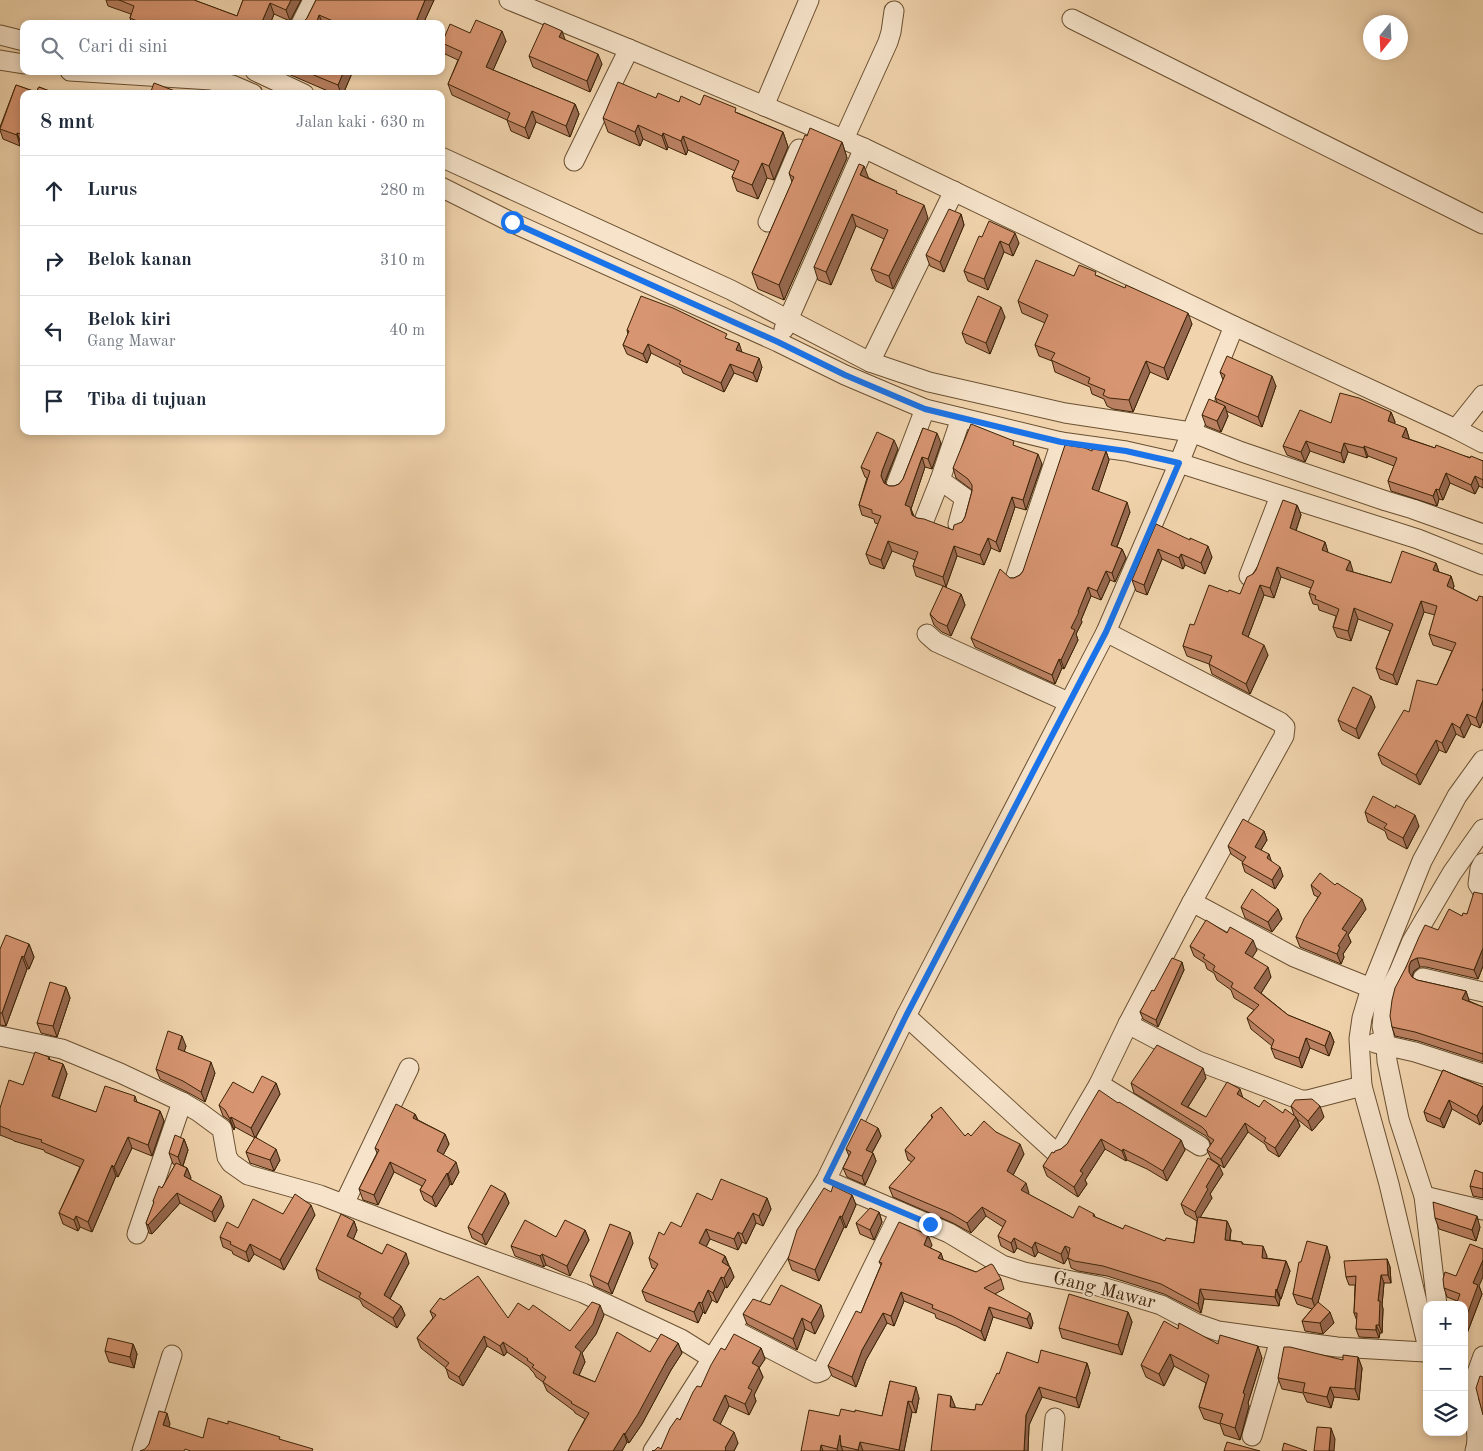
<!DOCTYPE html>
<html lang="id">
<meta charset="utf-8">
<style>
body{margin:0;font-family:"Old Standard TT",serif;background:#f2f2f3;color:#1f2937}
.controls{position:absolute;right:15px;bottom:15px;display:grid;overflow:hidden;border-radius:10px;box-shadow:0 2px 8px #0003}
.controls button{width:45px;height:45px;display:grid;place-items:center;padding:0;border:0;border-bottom:1px solid #e0e1e3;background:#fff;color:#1f2937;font:25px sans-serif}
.compass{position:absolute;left:1363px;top:15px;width:45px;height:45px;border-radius:50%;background:#fff;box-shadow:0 2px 8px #0003;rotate:198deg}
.stop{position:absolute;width:15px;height:15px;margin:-11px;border:4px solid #1a73e8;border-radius:50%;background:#fff}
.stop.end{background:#1a73e8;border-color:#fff;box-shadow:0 1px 5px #0008}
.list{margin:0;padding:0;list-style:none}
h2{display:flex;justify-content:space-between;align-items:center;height:65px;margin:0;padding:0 20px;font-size:21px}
h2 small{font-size:16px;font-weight:400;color:#747a83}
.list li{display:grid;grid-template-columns:32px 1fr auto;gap:15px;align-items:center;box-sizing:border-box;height:70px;padding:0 20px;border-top:1px solid #e0e1e3}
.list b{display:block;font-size:19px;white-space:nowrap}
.list p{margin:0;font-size:16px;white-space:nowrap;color:#747a83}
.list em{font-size:16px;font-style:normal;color:#747a83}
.icon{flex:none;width:28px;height:28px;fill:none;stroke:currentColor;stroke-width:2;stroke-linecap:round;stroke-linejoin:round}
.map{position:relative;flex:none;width:1483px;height:1451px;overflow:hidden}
.search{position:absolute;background:#fff;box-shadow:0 2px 8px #0003;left:20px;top:20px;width:425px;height:55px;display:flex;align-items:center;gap:12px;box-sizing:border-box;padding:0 18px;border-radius:10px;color:#747a83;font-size:19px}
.panel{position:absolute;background:#fff;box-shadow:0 2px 8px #0003;left:20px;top:90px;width:425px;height:345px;border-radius:10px}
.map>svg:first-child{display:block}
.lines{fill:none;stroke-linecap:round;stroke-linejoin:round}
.minor-casing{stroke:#6a5031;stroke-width:21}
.minor{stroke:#f6e3ca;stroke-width:19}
.wall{fill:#b98061;stroke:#3d2408}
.shaded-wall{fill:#96684f;stroke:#3d2408}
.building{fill:#d79571;stroke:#3d2408}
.route{stroke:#1a73e8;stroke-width:6}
.labels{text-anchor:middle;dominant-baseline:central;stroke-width:4;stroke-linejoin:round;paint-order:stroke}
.street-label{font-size:19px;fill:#3d2408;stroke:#f6e3ca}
</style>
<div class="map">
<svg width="1483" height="1451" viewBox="0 0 1483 1451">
<rect width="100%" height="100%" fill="#f1d4ad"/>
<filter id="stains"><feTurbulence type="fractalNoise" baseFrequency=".004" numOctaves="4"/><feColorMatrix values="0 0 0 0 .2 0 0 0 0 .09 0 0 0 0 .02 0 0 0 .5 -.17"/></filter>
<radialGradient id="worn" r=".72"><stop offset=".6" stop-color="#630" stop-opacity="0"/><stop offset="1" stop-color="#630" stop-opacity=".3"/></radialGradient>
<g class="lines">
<g class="minor-casing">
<g id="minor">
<path d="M509,0L629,49L864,148L1234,326L1456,429L1483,443"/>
<path d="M1072,19L1483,224"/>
<path d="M301,24L313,0"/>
<path d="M0,35L24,41"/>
<path d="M0,60L24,64"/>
<path d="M70,71L211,80L232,85L253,94"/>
<path d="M255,71L304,94"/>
<path d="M764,106L809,0"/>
<path d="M844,139L888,42L891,32L894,11"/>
<path d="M441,157L731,290L870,362L929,382L1065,413L1191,432L1242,452L1386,501L1413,509L1483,534"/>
<path d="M574,161L629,49"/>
<path d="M441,187L511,222L778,342L845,375L925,409L1061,442L1126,451L1179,463L1418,539L1483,565"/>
<path d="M768,222L799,149"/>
<path d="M784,329L864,148"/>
<path d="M870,362L954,191"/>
<path d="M1456,429L1483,395"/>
<path d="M896,485L925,409"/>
<path d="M925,518L940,480"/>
<path d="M958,524L965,498L940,480L961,418"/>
<path d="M1016,576L1061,442"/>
<path d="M1249,576L1280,496"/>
<path d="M927,634L936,642L1068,702"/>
<path d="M1483,863L1480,869L1478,884L1483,892"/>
<path d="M1192,902L1294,957L1371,988"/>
<path d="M1423,978L1483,992"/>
<path d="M906,1016L1054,1151L1061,1149L1099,1084L1128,1024L1192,902L1284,736L1285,727L1280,722L1106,632"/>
<path d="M1128,1024L1198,1061L1301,1100H1308L1362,1086"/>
<path d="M0,1036L62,1049L120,1073L182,1102L199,1112L222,1129L227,1157L231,1163L248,1175L320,1195L442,1242L583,1293L681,1339L713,1359"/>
<path d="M1375,1043L1415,1052L1483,1074"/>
<path d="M1099,1084L1200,1146"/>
<path d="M826,1180L949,1233L1002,1265L1024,1272L1098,1286L1119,1292L1161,1305L1195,1323L1218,1331L1337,1347L1425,1352L1427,1351"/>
<path d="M1424,1196L1483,1210"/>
<path d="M344,1204L409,1068"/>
<path d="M137,1234L182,1102"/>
<path d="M1437,1305L1424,1196L1399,1119L1387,1061L1386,1046L1382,1026L1384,1007L1388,993L1399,972L1412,941L1452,873L1483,829"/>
<path d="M732,1329L817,1373L822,1371L900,1212"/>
<path d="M1427,1344L1389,1184L1362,1086L1359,1039L1362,1018L1371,988L1422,861L1457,796L1483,760"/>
<path d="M1464,1389C1471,1405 1481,1434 1475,1451"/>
<path d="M1468,1398L1483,1356"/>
<path d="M1252,1436L1280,1340"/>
<path d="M142,1451L172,1355"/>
<path d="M653,1451L826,1180L906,1016L1106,632L1179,463L1234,326"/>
<path d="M1052,1451L1055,1418"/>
</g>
</g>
<use href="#minor" class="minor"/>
</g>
<g class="wall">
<path d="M106,0H194L237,16L243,0H301L290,21L274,14L270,24H132L130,18L131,14L108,6Z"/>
<path d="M316,0H434L423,24H298L303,23L307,18Z"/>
<path d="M470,33L506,41L493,70L575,104L579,114L570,137L536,122L529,139L511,131L507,120L452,95L448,84L458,60L445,54L442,43Z"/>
<path d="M565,40L602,64L590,92L533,67L529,56Z"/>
<path d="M285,71H353L343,94H335L286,73Z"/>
<path d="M16,85L36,92L39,87L57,94H24V144L21,143L20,146L3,139L0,130V127Z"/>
<path d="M656,98L700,105L738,113L783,132L788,147L774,180L767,178L758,199L737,191L732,177L735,171L688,150L686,155L668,147L667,150L643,139L640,146L608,132L603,118Z"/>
<path d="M842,142L847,158L784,300L758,289L752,273L792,182L789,173Z"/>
<path d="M869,178L898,194L928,218L893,289L876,281L871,269L884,239L856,226L831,285L818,280L814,267Z"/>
<path d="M961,214L964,225L944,272L930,266L926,255Z"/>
<path d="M982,237L1019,243L1013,256L1004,252L988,290L968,281L964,271Z"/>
<path d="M1074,276H1098L1192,324L1168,380L1150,372L1133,412L1113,409L1107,406L1104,399L1092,394L1090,387L1055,372L1052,361L1039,356L1035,345L1045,323L1022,313L1018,301Z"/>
<path d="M1005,317L990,354L966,343L962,333Z"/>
<path d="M627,330L728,339L742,352L762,367L757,382L734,373L724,392L683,373L681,368L651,353L647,363L627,354L623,345L628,334Z"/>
<path d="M1220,372L1276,386L1262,427L1226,411L1228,416L1221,432L1206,426L1202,415L1217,402L1215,398L1223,380Z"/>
<path d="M1391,412L1395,422L1394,424L1406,428L1409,438V439L1435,448L1483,461V488L1479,486L1475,494L1450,483L1443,500L1439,499L1437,506L1391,491L1388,481L1394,466L1368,456L1367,458L1348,452L1344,463L1310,451L1305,462L1287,455L1283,446L1331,423Z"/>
<path d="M923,428L941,443L932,469L925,467L911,509L914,516L917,518L953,530L962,522L965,517L972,491V490L956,478L953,468L1015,446L1042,464L1026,510L1015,507L1000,552L991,548L984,565L957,556L946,587L916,576L913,566L915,560L892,551L884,569L870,564L866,554L878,524L875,523L874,519L862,515L859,505L867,478L865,477L861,467L898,449L885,483L889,486H894L899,484L903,479Z"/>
<path d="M1092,451H1106L1109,460L1098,492L1130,512L1117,547L1122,549L1126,558L1115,582L1110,580L1101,600L1091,596L1081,620L1082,622L1076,634L1078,640L1064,669L1062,668L1055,684L975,647L971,638L1010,578H1014L1020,575L1023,571Z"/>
<path d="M1297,505L1301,515L1296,531L1325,542L1328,553L1353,572L1391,583L1436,563L1439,572L1451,576L1454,586L1453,589L1477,601L1483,597V720L1480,728L1471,724L1464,738L1456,734L1446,753L1439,750L1420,785L1382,764L1378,754L1409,712L1437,685L1452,651L1433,645L1429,634L1435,615L1424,612L1397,685L1380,679L1376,668L1390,631L1358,619L1351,641L1337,637L1333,627L1336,616L1319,610L1318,605L1313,604L1309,593L1311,588L1281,577L1274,598L1264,595L1248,637L1268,655L1250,694L1212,674L1209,664L1187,656L1183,646L1194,625L1228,592L1240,594Z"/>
<path d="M1156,524L1212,557L1205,574L1185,565L1183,569L1162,559L1147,595L1136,591L1132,580Z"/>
<path d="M961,594L965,605L951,636L942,632L934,625L930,614Z"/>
<path d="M1371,696L1375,707L1359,739L1342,730L1338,720Z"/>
<path d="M1365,812L1419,826L1407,849L1388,839L1385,831L1368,822Z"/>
<path d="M1264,831L1267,840L1261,850L1283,876L1275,889L1245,872L1242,863L1243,862L1231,854L1228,846Z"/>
<path d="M1311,885L1366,909L1348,935L1351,942L1343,954L1344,957L1341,964L1300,947L1296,937L1318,897L1314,895Z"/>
<path d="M1483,894V966L1478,979L1426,967H1420L1414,971L1412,976V977L1417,980L1466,991L1469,1001L1483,1007V1062L1418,1041L1395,1036L1392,1027L1406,967L1438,930L1462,916L1467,914Z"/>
<path d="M1241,907L1278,909L1282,919L1272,932L1245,918Z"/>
<path d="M1227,933L1257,950L1252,957L1271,977L1261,993L1288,1015L1330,1032L1334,1042L1329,1056L1310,1048L1302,1068L1275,1058L1271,1048L1272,1046L1251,1029L1247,1018L1254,1010L1234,998L1231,990L1217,980L1214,973L1207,969L1205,963L1194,956L1190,946Z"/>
<path d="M29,944L34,957L29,969H27L6,1026L0,1025V949Z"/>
<path d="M1182,962L1184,970L1158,1027L1143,1019L1140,1012L1154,991Z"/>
<path d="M66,987L70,998L57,1037L41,1033L37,1023Z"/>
<path d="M186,1046L184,1051L215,1073L205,1102L187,1092L160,1079L156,1069Z"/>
<path d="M49,1057L50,1060L63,1064L67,1074L59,1099L96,1112L135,1096L137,1102L160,1111L164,1121L152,1156L132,1148L118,1177L116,1176L92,1232L80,1227L78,1231L63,1224L59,1213L80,1167L45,1152L44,1150L14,1141L13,1140L0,1135V1108L23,1085Z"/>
<path d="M1443,1070L1483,1087V1120L1480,1125L1452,1109L1444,1128L1427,1121L1424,1112Z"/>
<path d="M1206,1078L1188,1107L1206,1117L1243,1098L1259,1107L1283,1113L1294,1115L1291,1106L1324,1117L1312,1131L1297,1119L1300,1126L1279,1157L1268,1150L1265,1144L1248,1132L1224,1168L1211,1159L1207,1150L1211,1145L1209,1140L1206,1136L1134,1093L1131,1083Z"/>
<path d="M276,1083L280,1094L256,1137L280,1160L274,1171L250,1163L246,1152L255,1138L235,1127L234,1130L229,1120L223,1116L219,1105L253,1093Z"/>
<path d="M1118,1103L1181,1140L1185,1150L1167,1181L1147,1169L1127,1160L1126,1161L1105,1149L1085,1180L1087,1184L1078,1197L1047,1176L1043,1166L1054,1153L1061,1149Z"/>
<path d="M415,1114L418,1120L445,1134L449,1144L443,1155L459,1172L452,1185L450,1184L436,1207L424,1200L420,1190L422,1186L394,1172L378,1205L363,1200L359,1189L377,1153L375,1148Z"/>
<path d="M931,1115L965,1136H971L996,1132L1024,1154L1013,1175L1029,1193L1028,1194L1073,1218L1094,1214L1095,1217L1123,1229L1165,1241L1194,1243L1197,1221L1185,1214L1181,1204L1223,1174L1210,1194L1212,1198L1200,1217L1227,1221L1231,1230L1230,1240L1242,1242L1243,1244L1267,1256L1266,1258L1286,1261L1290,1271L1281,1299H1280L1279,1306L1204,1299L1201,1313L1164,1294L1107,1276L1078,1271L1071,1268L1068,1257L1064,1264L1038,1252L1035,1257L1017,1248L1014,1253L1001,1246L998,1236L1003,1227L986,1216L971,1233L953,1223L893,1197L889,1187L912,1162L908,1160L905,1150L932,1118Z"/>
<path d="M878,1128L881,1136L872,1153H873L876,1161L865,1185L847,1177L843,1168L849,1156L846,1149Z"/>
<path d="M184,1139L188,1150L183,1166L187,1168L191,1178L190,1179L224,1206L215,1222L180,1203L152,1234L149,1233L146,1223L154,1203L153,1201L162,1188L175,1165L173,1164L169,1153Z"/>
<path d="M1483,1173V1198L1473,1196L1470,1186Z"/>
<path d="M831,1192L852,1195L856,1205L846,1228L844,1227L819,1281L792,1270L788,1259Z"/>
<path d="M505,1193L509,1203L486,1245L472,1238L468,1227Z"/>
<path d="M767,1198L771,1209L763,1226L756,1223L746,1244L742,1242L738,1250L710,1239L706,1247L725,1256L734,1277L727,1288L725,1287L717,1303L712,1300L705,1314L703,1312L698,1323L646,1301L642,1291L655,1269L652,1268L649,1258L664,1235L681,1227L712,1200Z"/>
<path d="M879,1212L882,1222L874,1240L860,1234L856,1223Z"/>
<path d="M283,1214L315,1215L284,1270L254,1254L249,1262L233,1254L232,1251L223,1247L220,1237L238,1228Z"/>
<path d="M1435,1218L1480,1227L1476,1241L1439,1229Z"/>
<path d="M354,1221L357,1230L353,1239L382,1254L409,1263L390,1299L401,1306L405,1315L397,1328L363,1306L360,1300L319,1279L316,1269Z"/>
<path d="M585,1230L589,1240L570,1276L546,1265L544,1267L515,1256L511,1246L556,1237Z"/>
<path d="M633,1243L612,1294L594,1286L590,1275Z"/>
<path d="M932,1245L930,1248L941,1253L943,1260L976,1272L1001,1279L1004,1289L995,1294L1033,1323L1031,1329L993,1317L985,1341L956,1326L936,1318L935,1314L904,1301L894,1326L887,1323L866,1360L856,1387L832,1376L828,1366L861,1313L881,1265L879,1262Z"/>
<path d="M1330,1257L1318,1302L1334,1323L1323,1334L1305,1331L1302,1321L1312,1309L1297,1304L1293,1294L1301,1262Z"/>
<path d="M1387,1259L1390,1267L1391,1283H1384L1382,1305L1383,1309L1382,1333H1380L1379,1338L1359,1337L1356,1329L1357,1321L1354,1313L1355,1285H1349L1346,1277Z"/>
<path d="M1479,1286L1482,1294L1466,1336L1464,1335V1305L1457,1301L1447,1297L1444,1288Z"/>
<path d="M444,1300L508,1318L529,1310L570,1331L604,1315L596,1334L582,1353L585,1362L579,1375L595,1382L650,1352L678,1343L682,1353L671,1370L642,1424L629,1443L627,1442L622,1451H568L585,1419L575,1413L574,1411L547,1391L543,1382L536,1377L534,1373L531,1370L529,1367L507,1352L504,1356L487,1346L463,1386L449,1378L446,1368L421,1348L417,1338L433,1318L430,1311Z"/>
<path d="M770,1305L824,1316L815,1334L805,1329L797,1350L747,1324L743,1314Z"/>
<path d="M1128,1312L1132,1322L1122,1355L1062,1338L1059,1328Z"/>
<path d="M1178,1329L1218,1344L1262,1358L1248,1403L1249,1406L1240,1440L1224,1435L1220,1424L1204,1419L1199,1407L1206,1383L1174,1366L1164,1386L1146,1377L1141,1365Z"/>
<path d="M133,1344L137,1354L134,1368L109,1362L105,1351Z"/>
<path d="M761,1348L765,1359L759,1368L763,1377L754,1395L756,1401L749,1415L729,1406L720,1424L738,1443L734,1451H652L661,1449L725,1350Z"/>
<path d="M1358,1357L1362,1368L1359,1400L1334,1397L1331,1408L1307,1402L1303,1393L1282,1389L1278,1378L1343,1360Z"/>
<path d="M1038,1363H1087L1090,1373L1079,1408L1042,1397L1029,1425L1028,1451H931L955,1406L954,1408L975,1410L982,1405L999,1374Z"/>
<path d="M890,1381L919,1398L916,1413L912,1412L904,1451H801L839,1416L855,1412L882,1416Z"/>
</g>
<g class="shaded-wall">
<path d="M291,0H301L290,21L286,10Z"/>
<path d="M425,0H434L423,24H415Z"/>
<path d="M270,3L274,14L270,24H261Z"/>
<path d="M319,15L323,24H316Z"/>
<path d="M502,31L506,41L490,77L486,67Z"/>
<path d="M562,31L566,42L559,37Z"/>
<path d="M598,54L602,64L590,92L587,81Z"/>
<path d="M344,71H353L343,94H341L338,85Z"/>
<path d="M575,104L579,114L570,137L566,126Z"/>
<path d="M532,111L536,122L529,139L525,128Z"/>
<path d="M638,125L643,139L640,146L635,132Z"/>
<path d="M783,132L788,147L774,180L769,166Z"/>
<path d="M17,133L21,143L20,146L17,135Z"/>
<path d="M663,133L668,147L667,150L662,136Z"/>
<path d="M683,136L688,150L686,155L681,141Z"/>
<path d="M842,142L847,158L784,300L779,285Z"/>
<path d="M762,163L767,178L758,199L752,185Z"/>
<path d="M864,166L869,179L860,175Z"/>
<path d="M924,205L928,218L893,289L889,276Z"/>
<path d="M852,214L856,226L831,285L826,272Z"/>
<path d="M961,214L964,225L944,272L940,262Z"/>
<path d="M1015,233L1019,243L1013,256L1009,245Z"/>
<path d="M1000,241L1004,252L988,290L984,279Z"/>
<path d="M1001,307L1005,317L990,354L986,343Z"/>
<path d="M1188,313L1192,324L1168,380L1164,368Z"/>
<path d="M739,343L742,352L736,350Z"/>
<path d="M648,344L651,353L647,363L643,354Z"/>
<path d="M759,358L762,367L757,382L753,373Z"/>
<path d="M1146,361L1150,372L1133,412L1129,400Z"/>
<path d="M730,364L734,373L724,392L721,383Z"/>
<path d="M1272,376L1276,386L1262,427L1258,417Z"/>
<path d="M1225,406L1228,416L1221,432L1217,421Z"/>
<path d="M1391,412L1395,422L1392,431L1388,421Z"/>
<path d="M1406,428L1409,438L1406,447L1402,437Z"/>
<path d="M937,433L941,443L932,469L928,459Z"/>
<path d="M894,440L898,449L885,481V486L881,476L882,471Z"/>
<path d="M1306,441L1310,451L1305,462L1301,452Z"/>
<path d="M1344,443L1348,452L1344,463L1341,453Z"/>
<path d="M1364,446L1368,456L1367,458L1364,448Z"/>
<path d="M1106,451L1109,460L1096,499L1092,489Z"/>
<path d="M1038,454L1042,464L1026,510L1023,500Z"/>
<path d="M922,457L925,467L911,509L914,517L905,505Z"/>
<path d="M1446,473L1450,483L1443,500L1439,490Z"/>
<path d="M1475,476L1479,486L1475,494L1471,485Z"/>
<path d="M1436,489L1439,499L1437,506L1433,496Z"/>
<path d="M1012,497L1015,507L1000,552L996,542Z"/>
<path d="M1127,502L1130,512L1114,554L1111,545Z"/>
<path d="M1297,505L1301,515L1293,539L1290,528Z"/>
<path d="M988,538L991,548L984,565L980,555Z"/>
<path d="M888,541L892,551L884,569L881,560Z"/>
<path d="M1325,542L1328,552L1325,560L1322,550Z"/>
<path d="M954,546L957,556L946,587L943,577Z"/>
<path d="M1208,546L1212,557L1205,574L1201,563Z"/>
<path d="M1122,549L1126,558L1115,582L1112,573Z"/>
<path d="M1158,549L1162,559L1147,595L1144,585Z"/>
<path d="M1181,554L1185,565L1183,569L1179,558Z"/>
<path d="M1350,561L1353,571L1350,580L1346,570Z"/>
<path d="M1436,563L1439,573L1433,570Z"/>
<path d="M1277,567L1281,577L1274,598L1270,588Z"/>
<path d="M1106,571L1110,580L1101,600L1097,591Z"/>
<path d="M1451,576L1454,586L1451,597L1447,586Z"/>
<path d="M1260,585L1264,595L1245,645L1242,634Z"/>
<path d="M1088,587L1091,596L1081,620L1082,622L1076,634L1078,640L1064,669L1061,660L1071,628Z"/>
<path d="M961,594L965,605L951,636L947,626Z"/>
<path d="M1421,601L1424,612L1397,685L1393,675Z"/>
<path d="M1354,608L1358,619L1351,641L1348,631Z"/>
<path d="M1264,645L1268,655L1250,694L1246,684Z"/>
<path d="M1059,659L1062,668L1055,684L1052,675Z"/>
<path d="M1371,696L1375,707L1359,739L1356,729Z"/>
<path d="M1483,700V720L1480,728L1476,718Z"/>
<path d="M1467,714L1471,724L1464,738L1460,728Z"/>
<path d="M1452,723L1456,734L1446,753L1442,743Z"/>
<path d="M1436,740L1439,750L1420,785L1416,775Z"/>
<path d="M1415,815L1419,826L1407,849L1403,838Z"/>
<path d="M1264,831L1267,840L1258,855L1255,847Z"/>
<path d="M1269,854L1272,863L1267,858Z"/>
<path d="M1280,867L1283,876L1275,889L1272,880Z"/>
<path d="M1362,899L1366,909L1348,935L1351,942L1343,954L1344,957L1341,964L1337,954L1338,946L1342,929Z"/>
<path d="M1278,909L1282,919L1272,932L1268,922Z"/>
<path d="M1253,940L1257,950L1249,963L1245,953Z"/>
<path d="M29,944L34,957L29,969L24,957Z"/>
<path d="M1483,948V966L1478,979L1474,970Z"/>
<path d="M22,956L27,969L6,1026L2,1013Z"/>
<path d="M1417,958L1420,967L1414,971L1412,976V982L1409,972V966L1411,961Z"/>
<path d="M1182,962L1184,970L1158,1027L1156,1020Z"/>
<path d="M1268,967L1271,977L1258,998L1254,988Z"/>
<path d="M66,987L70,998L57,1037L53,1026Z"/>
<path d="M1466,991L1469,1000L1466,1008L1462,999Z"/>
<path d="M1330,1032L1334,1042L1329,1056L1325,1046Z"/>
<path d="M182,1036L186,1046L182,1059L178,1049Z"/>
<path d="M1306,1038L1310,1048L1302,1068L1299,1058Z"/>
<path d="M211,1062L215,1073L205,1102L201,1092Z"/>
<path d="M63,1064L67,1074L56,1107L52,1096Z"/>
<path d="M1203,1068L1206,1078L1184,1113L1181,1104Z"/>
<path d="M276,1083L280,1094L255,1138L251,1128Z"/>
<path d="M1240,1089L1243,1098L1237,1094Z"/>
<path d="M1449,1100L1452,1109L1444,1128L1440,1119Z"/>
<path d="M1483,1105V1120L1480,1125L1477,1116Z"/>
<path d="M1320,1106L1324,1117L1312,1131L1308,1121Z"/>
<path d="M160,1111L164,1121L152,1156L148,1145Z"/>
<path d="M415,1114L419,1124L413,1118Z"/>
<path d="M231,1117L235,1127L234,1130L230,1119Z"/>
<path d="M1296,1117L1300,1126L1279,1157L1275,1148Z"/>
<path d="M1245,1123L1248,1132L1224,1168L1221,1159Z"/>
<path d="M878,1128L881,1136L869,1158L866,1150Z"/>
<path d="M445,1134L449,1144L440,1161L437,1151Z"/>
<path d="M128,1137L132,1148L118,1177L114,1167Z"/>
<path d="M184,1139L188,1150L182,1168L178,1157Z"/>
<path d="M1101,1139L1105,1149L1085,1180L1087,1184L1078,1197L1074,1187L1080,1171Z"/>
<path d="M1181,1140L1185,1150L1167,1181L1163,1171Z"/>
<path d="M1020,1144L1024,1154L1010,1181L1007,1171Z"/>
<path d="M276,1149L280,1160L274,1171L270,1160Z"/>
<path d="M1123,1149L1127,1160L1126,1161L1122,1151Z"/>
<path d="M873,1153L876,1161L865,1185L862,1176Z"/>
<path d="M390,1162L394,1172L378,1205L374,1195Z"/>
<path d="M456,1162L459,1172L452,1185L448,1174Z"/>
<path d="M112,1165L116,1176L92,1232L88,1222Z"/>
<path d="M1219,1165L1223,1174L1210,1194L1212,1198L1198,1221L1195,1212L1206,1187Z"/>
<path d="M187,1168L191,1178L188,1185L184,1176Z"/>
<path d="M447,1173L450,1184L436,1207L432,1197Z"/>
<path d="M1026,1183L1029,1193L1025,1200L1021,1190Z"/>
<path d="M177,1193L180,1203L152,1234L148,1225Z"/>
<path d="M505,1193L509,1203L486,1245L482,1235Z"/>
<path d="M852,1195L856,1205L846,1228L842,1217Z"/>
<path d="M221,1196L224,1206L215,1222L212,1212Z"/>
<path d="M767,1198L771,1209L763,1226L759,1216Z"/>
<path d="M311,1205L315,1215L284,1270L280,1260Z"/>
<path d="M982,1207L986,1216L971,1233L967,1223Z"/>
<path d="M879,1212L882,1222L874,1240L870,1230Z"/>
<path d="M753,1213L756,1223L746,1244L742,1234Z"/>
<path d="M76,1216L80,1227L78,1231L74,1220Z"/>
<path d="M840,1216L844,1227L819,1281L815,1270Z"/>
<path d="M1477,1216L1480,1227L1476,1241L1472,1230Z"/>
<path d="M354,1221L357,1230L351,1245L347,1236Z"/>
<path d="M1227,1221L1231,1230L1228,1250L1225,1240Z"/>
<path d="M706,1229L710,1239L703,1253L699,1243Z"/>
<path d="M585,1230L589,1240L570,1276L567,1266Z"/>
<path d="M630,1232L633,1243L612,1294L608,1284Z"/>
<path d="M738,1232L742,1242L738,1250L734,1239Z"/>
<path d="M928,1235L932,1245L927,1255L924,1245Z"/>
<path d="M1014,1238L1017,1248L1014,1253L1011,1243Z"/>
<path d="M1035,1242L1038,1252L1035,1257L1032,1248Z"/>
<path d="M250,1244L254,1254L249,1262L246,1252Z"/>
<path d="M1065,1246L1069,1256L1064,1264L1061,1254Z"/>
<path d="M1263,1246L1267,1256L1265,1268L1262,1258Z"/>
<path d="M1327,1246L1330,1257L1316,1310L1312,1299Z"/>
<path d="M406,1253L409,1263L387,1304L384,1295Z"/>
<path d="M941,1253L944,1262L938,1258Z"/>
<path d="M542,1254L546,1265L544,1267L540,1256Z"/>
<path d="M725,1256L729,1267L722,1262Z"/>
<path d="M1387,1259L1390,1267L1391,1283L1388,1275Z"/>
<path d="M1483,1260V1277L1479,1286L1482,1294L1466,1336L1464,1330V1323L1473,1283Z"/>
<path d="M1286,1261L1290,1271L1281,1299L1277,1290Z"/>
<path d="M730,1267L734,1277L727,1288L724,1278Z"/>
<path d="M1381,1275L1384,1283L1382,1305L1383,1309L1382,1333L1379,1325L1378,1301Z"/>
<path d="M721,1277L725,1287L717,1303L713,1293Z"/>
<path d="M1200,1289L1204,1299L1201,1313L1198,1304Z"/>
<path d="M1276,1289L1280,1299L1279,1306L1275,1297Z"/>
<path d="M708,1290L712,1300L705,1314L702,1303Z"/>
<path d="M901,1292L904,1301L894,1326L891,1316Z"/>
<path d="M699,1302L703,1312L698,1323L694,1312Z"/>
<path d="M600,1305L604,1315L596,1334L582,1353L585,1362L576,1382L573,1373L575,1347Z"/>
<path d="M821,1305L824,1316L815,1334L811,1323Z"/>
<path d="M401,1306L405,1315L397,1328L393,1318Z"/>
<path d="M989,1307L993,1317L985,1341L981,1331Z"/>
<path d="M1128,1312L1132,1322L1122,1355L1118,1345Z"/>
<path d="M1330,1312L1334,1323L1323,1334L1320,1323Z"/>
<path d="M883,1313L887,1323L866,1360L856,1387L852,1377L862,1350Z"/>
<path d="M1030,1313L1033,1323L1031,1329L1027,1319Z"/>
<path d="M802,1318L805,1329L797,1350L793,1339Z"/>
<path d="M1376,1325L1380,1333L1379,1338L1376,1330Z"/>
<path d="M484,1336L487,1346L463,1386L459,1377Z"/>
<path d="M503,1342L507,1352L504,1356L500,1346Z"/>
<path d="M678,1343L682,1353L671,1370L642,1424L629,1443L625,1434L667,1360Z"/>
<path d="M133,1344L137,1354L134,1368L130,1357Z"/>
<path d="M1258,1346L1262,1358L1248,1403L1249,1406L1240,1440L1235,1428L1243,1393Z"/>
<path d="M761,1348L765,1359L759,1368L763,1377L754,1395L756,1401L749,1415L745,1404L752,1363Z"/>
<path d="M1170,1354L1174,1366L1164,1386L1159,1374Z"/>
<path d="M1358,1357L1362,1368L1359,1400L1355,1389Z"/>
<path d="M1087,1363L1090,1373L1079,1408L1076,1398Z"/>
<path d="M916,1387L919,1398L916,1413L912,1402Z"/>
<path d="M1039,1387L1042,1397L1029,1425L1028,1451H1024L1026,1415Z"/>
<path d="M1330,1387L1334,1397L1331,1408L1327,1397Z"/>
<path d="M725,1395L729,1406L717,1431L713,1420Z"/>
<path d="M951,1396L955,1406L953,1417L950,1407Z"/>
<path d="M908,1401L912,1412L904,1451H899V1450Z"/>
<path d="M167,1413L170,1424L167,1435L163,1425Z"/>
<path d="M1331,1428L1335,1439L1334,1451H1329Z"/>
<path d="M734,1432L738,1443L734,1451H725V1448Z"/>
<path d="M624,1433L627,1442L622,1451H613Z"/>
<path d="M840,1435L841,1446L843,1451H838L837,1449Z"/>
<path d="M860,1442L863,1451H858V1450Z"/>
<path d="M821,1445L823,1451H820Z"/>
</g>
<g class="building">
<path d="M119,0H194L237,16L243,0H291L286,10L270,3L261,24H144L130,18L134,6Z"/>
<path d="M316,0H425L415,24H340L319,15L316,24H298L303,23L307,18Z"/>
<path d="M476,20L502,31L486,67L575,104L566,126L532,111L525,128L507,120L510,113L448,84L462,52L442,43L450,24L470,33Z"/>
<path d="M544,23L562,31L559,37L598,54L587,81L529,56Z"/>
<path d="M304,71H344L338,85Z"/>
<path d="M618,82L656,98L658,93L679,102L681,96L700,105L704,95L736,108L735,112L783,132L769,166L762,163L752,185L732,177L739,161L683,136L681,141L663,133L662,136L638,125L635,132L603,118Z"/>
<path d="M154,83L183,94H150Z"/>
<path d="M16,85L36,92L39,87L57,94H24V135L17,133V135L0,129Z"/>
<path d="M810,128L842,142L779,285L752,273L794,177L790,175V174L789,173L805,135L807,136Z"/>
<path d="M859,164L864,166L860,175L897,191L896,193L924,205L889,276L871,269L888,230L852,214L826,272L814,267Z"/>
<path d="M949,209L961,214L940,262L926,255Z"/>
<path d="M989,221L1015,233L1009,245L1000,241L984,279L964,271L979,236L982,237Z"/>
<path d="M1036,260L1074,276L1079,265L1096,272L1095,275L1125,288L1126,285L1188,313L1164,368L1146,361L1129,400L1109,398L1103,395L1105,390L1088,383L1090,378L1051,360L1055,353L1035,345L1048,315L1018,301Z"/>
<path d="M641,296L673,308L727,334L725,338L739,343L736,350L759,358L753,373L730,364L721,383L679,364L681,361L648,344L643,354L623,345L629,331L627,330Z"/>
<path d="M978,296L1001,307L986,343L962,333Z"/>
<path d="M1227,356L1272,376L1258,417L1215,398L1225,375L1220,372Z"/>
<path d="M1340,393L1359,398L1391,412L1388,421L1406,428L1402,437L1435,448L1436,445L1470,458L1471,456L1483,461V480L1475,476L1471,485L1446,473L1439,490L1436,489L1433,496L1388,481L1397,458L1364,446V448L1344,443L1341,453L1306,441L1301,452L1283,446L1300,410L1331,423Z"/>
<path d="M1209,399L1225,406L1217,421L1202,415Z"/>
<path d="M971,424L1014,441L1013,445L1038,454L1023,500L1012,497L996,542L988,538L980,555L954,546L943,577L913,566L918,552L888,541L881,560L866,554L881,516L872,513V510L859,505L870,471L861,467L877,432L894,440L882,471L881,476L884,483L889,486H894L899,484L903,479L923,428L937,433L928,459L922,457L905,505L910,507L912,515L917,518L924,519L953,530L954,525L962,522L965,517L972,491V485L968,479L953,468Z"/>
<path d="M1065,445L1085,448L1092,451V449L1106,451L1092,489L1127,502L1111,545L1122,549L1112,573L1106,571L1097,591L1088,587L1078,612H1079L1071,628L1075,630L1061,660L1059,659L1052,675L971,638L1000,569L1010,578H1014L1020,575L1023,571Z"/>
<path d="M1283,500L1297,505L1290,528L1325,542L1322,550L1350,561L1346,570L1391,583L1402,551L1436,563L1433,570L1451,576L1447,586L1477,601L1479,596L1483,597V688L1482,690L1483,691V700L1476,718L1467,714L1460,728L1452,723L1442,743L1436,740L1416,775L1378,754L1404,710L1409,712L1417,680L1437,685L1456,643L1429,634L1437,606L1421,601L1393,675L1376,668L1393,624L1354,608L1348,631L1333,627L1339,609L1315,599L1316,596L1309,593L1314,581L1277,567L1270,588L1260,585L1242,634L1264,645L1246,684L1209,664L1212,656L1183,646L1190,624L1194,625L1209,585L1228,592L1229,590L1240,594L1247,577L1253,574L1256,570Z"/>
<path d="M1156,524L1190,540V538L1208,546L1201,563L1181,554L1179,558L1158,549L1144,585L1132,580Z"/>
<path d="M943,586L961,594L947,626L938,622L930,614Z"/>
<path d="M1353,687L1371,696L1356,729L1338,720Z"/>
<path d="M1373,796L1395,808L1396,805L1415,815L1403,838L1384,828L1387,824L1365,812Z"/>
<path d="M1243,819L1264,831L1255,847L1269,854L1267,858L1280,867L1272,880L1242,863L1246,857L1228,846Z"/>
<path d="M1320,873L1335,885L1337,883L1362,899L1342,929L1347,932L1338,946L1340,947L1337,954L1296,937L1304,919L1321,893L1311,885Z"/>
<path d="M1252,889L1278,909L1268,922L1241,907Z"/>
<path d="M1474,892L1483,894V948L1474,970L1422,958H1417L1411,961L1409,966V972L1412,977L1417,980L1466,991L1462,999L1483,1007V1054L1415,1032L1392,1027L1390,1016L1392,1000L1395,988L1406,967L1419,937L1425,925L1438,930L1449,909L1462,916L1463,913L1467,914Z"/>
<path d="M1206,920L1227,933L1230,927L1253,940L1245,953L1268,967L1254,988L1288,1015L1330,1032L1325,1046L1306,1038L1299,1058L1271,1048L1274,1040L1247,1018L1259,1005L1231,987L1233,983L1213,970L1215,966L1203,958L1205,955L1190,946Z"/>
<path d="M6,935L29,944L24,957L22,956L2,1013H0V949Z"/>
<path d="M1172,958L1182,962L1156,1020L1140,1012L1152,990L1154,991Z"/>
<path d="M50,982L66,987L53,1026L37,1023Z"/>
<path d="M168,1031L182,1036L178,1049L211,1062L201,1092L183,1081L156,1069Z"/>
<path d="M1157,1045L1203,1068L1181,1104L1206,1117L1227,1082L1240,1089L1237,1094L1259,1107L1264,1100L1283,1113L1285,1109L1296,1117L1275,1148L1264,1141L1266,1138L1245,1123L1221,1159L1207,1150L1214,1140L1208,1136L1206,1131L1202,1127L1131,1083Z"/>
<path d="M35,1052L49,1057L48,1059L63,1064L52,1096L96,1112L105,1086L135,1096L134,1101L160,1111L148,1145L128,1137L114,1167L112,1165L88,1222L76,1216L74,1220L59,1213L84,1160L41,1142L42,1140L10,1131V1130L0,1126V1108L9,1080L23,1085Z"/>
<path d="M1443,1070L1483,1087V1105L1477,1116L1449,1100L1440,1119L1424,1112Z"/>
<path d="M262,1076L276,1083L251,1128L231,1117L230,1119L225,1110L219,1105L233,1082L253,1093Z"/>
<path d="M1099,1090L1118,1103L1119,1102L1181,1140L1163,1171L1143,1159L1123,1149L1122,1151L1101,1139L1080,1171L1083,1173L1074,1187L1043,1166L1052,1152L1054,1153L1055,1151L1061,1149L1067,1144Z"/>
<path d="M1312,1099L1320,1106L1308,1121L1291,1106L1295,1100Z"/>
<path d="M396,1104L415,1114L413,1118L445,1134L437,1151L456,1162L448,1174L447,1173L432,1197L420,1190L426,1180L390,1162L374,1195L359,1189L379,1150L375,1148Z"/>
<path d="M941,1107L965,1136L968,1133L971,1136L984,1121L996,1132L1020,1144L1007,1171L1026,1183L1021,1190L1073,1218L1079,1206L1094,1214L1093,1216L1123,1229L1125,1225L1165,1241L1166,1238L1194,1243L1198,1217L1227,1221L1225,1240L1242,1242V1244L1263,1246L1262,1258L1286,1261L1277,1290L1276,1289L1275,1297L1200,1289L1198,1304L1161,1284L1103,1266L1074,1261L1068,1258L1070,1248L1065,1246L1061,1254L1035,1242L1032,1248L1014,1238L1011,1243L998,1236L1006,1221L982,1207L967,1223L950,1213L889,1187L915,1158L905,1150L933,1117L931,1115Z"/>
<path d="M861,1119L878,1128L866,1150L873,1153L862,1176L843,1168L851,1152L846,1149Z"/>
<path d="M175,1135L184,1139L178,1157L169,1153Z"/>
<path d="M255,1137L276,1149L270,1160L246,1152Z"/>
<path d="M1208,1158L1219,1165L1206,1187L1208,1189L1195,1212L1181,1204Z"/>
<path d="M176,1163L187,1168L184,1176L221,1196L212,1212L177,1193L148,1225L146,1223L154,1202L153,1201L159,1186L162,1188Z"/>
<path d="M1475,1170L1483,1173V1189L1470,1186Z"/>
<path d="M721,1179L767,1198L759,1216L753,1213L742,1234L738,1232L734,1239L706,1229L699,1243L725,1256L722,1262L730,1267L724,1278L721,1277L713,1293L708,1290L702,1303L699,1302L694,1312L642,1291L658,1264L649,1258L659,1232L664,1235L671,1222L681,1227L697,1193L712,1200Z"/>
<path d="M491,1185L505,1193L482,1235L468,1227Z"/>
<path d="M833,1186L852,1195L842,1217L840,1216L815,1270L788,1259L797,1230L824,1188L831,1192Z"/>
<path d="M295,1194L311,1205L280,1260L250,1244L246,1252L230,1244L231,1242L220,1237L227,1222L238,1228L253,1199L283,1214Z"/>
<path d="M1433,1202L1477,1216L1472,1230L1435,1218Z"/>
<path d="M870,1208L879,1212L870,1230L856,1223Z"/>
<path d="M341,1214L354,1221L347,1236L382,1254L387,1244L406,1253L384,1295L401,1306L393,1318L359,1297L361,1293L316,1269Z"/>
<path d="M525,1220L556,1237L565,1220L585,1230L567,1266L542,1254L540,1256L511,1246Z"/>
<path d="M899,1222L928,1235L924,1245L941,1253L938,1258L976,1272L991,1264L993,1265L1001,1279L984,1288L1030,1313L1027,1319L989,1307L981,1331L952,1316L932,1308L933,1305L901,1292L891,1316L883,1313L862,1350L852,1377L828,1366L856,1311L861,1313L882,1263L879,1262Z"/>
<path d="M610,1224L630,1232L608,1284L590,1275Z"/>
<path d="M1307,1241L1327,1246L1312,1299L1293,1294L1299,1262H1301Z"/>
<path d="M1470,1244L1483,1249V1260L1473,1283L1478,1285L1464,1323V1305H1456L1460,1294L1444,1288L1443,1279L1445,1272L1456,1276Z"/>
<path d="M1387,1259L1388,1275H1381L1378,1301H1380L1379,1325H1376V1330L1356,1329L1357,1313H1354L1356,1276L1346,1277L1344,1261Z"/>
<path d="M478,1276L508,1318L518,1303L529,1310L533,1305L570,1331L592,1302L600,1305L593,1324L575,1347L581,1352L573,1373L595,1382L617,1332L650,1352L661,1334L678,1343L667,1360L638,1414L625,1434L624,1433L613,1451H568L573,1441L589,1413L571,1403L572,1402L543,1382L546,1377L532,1367L534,1365L527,1360L528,1359L503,1342L500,1346L484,1336L459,1377L445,1368L449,1363L417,1338L436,1315L430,1311L440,1298L444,1300Z"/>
<path d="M781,1285L821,1305L811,1323L802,1318L793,1339L743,1314L753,1299L770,1305Z"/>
<path d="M1069,1294L1128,1312L1118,1345L1059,1328Z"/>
<path d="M1318,1302L1330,1312L1320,1323L1302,1321Z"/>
<path d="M1164,1321L1178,1329L1179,1323L1218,1344L1220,1335L1258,1346L1243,1393L1245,1394L1235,1428L1220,1423L1223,1414L1199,1407L1209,1375L1170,1354L1159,1374L1141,1365Z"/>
<path d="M734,1334L761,1348L752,1363L759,1367L748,1388L752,1390L745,1404L725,1395L713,1420L734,1432L725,1448L726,1449L725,1451H652H654L658,1447L661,1449L670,1428L677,1418L680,1420L693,1392L697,1386L701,1387L711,1365L721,1348L725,1350Z"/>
<path d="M108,1338L133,1344L130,1357L105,1351Z"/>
<path d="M1284,1347H1290L1343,1360V1355L1358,1357L1355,1389L1330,1387L1327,1397L1303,1392L1305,1383L1278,1378Z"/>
<path d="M1041,1350L1087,1363L1076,1398L1039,1387L1026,1415L1024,1451H931L938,1394L951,1396L950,1407L975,1410L976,1404L982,1405L997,1373L999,1374L1007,1352L1038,1363Z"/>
<path d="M1480,1376L1483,1377V1415L1476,1388Z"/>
<path d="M890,1381L916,1387L912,1402L908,1401L899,1450L860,1442L858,1450L841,1446L840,1435L837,1449L821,1445L820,1451H801L809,1410L839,1416L841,1409L855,1412V1410L882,1416Z"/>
<path d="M159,1411L167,1413L163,1425L203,1438L208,1418L228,1424V1421L280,1437L279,1439L313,1449L312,1451H191L185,1449L184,1451H140L145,1449L149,1444Z"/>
<path d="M1317,1427L1331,1428L1329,1451H1314Z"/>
<path d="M1227,1442L1260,1451H1224Z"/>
<path d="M1284,1443L1307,1451H1282Z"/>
</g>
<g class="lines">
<path class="route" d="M512,222L778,342L845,375L925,409L1061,442L1126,451L1179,463L1106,632L906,1016L826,1180L930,1224"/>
</g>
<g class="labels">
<g class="street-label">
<text transform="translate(1104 1291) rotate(14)">Gang Mawar</text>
</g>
</g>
<rect width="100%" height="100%" filter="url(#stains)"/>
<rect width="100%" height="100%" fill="url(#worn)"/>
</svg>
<div class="controls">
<button>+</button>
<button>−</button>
<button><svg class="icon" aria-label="layers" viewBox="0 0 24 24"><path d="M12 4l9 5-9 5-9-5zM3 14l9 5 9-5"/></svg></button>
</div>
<svg class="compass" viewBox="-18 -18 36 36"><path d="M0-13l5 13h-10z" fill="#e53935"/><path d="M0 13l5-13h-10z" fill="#747a83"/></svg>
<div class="stop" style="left:512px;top:222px"></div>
<div class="stop end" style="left:930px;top:1224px"></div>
<div class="search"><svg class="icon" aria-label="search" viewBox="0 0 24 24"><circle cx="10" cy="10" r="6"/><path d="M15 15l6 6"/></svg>Cari di sini</div>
<section class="panel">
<h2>8 mnt<small>Jalan kaki · 630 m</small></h2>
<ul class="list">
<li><svg class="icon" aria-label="ahead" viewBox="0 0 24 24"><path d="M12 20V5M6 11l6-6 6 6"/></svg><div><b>Lurus</b></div><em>280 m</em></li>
<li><svg class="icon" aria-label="right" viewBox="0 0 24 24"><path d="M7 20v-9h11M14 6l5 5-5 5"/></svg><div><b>Belok kanan</b></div><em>310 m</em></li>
<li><svg class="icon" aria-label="left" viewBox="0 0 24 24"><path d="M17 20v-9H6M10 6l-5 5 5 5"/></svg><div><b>Belok kiri</b><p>Gang Mawar</p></div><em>40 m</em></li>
<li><svg class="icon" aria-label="arrive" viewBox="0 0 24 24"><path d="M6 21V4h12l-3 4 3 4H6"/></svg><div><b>Tiba di tujuan</b></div></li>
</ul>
</section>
</div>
